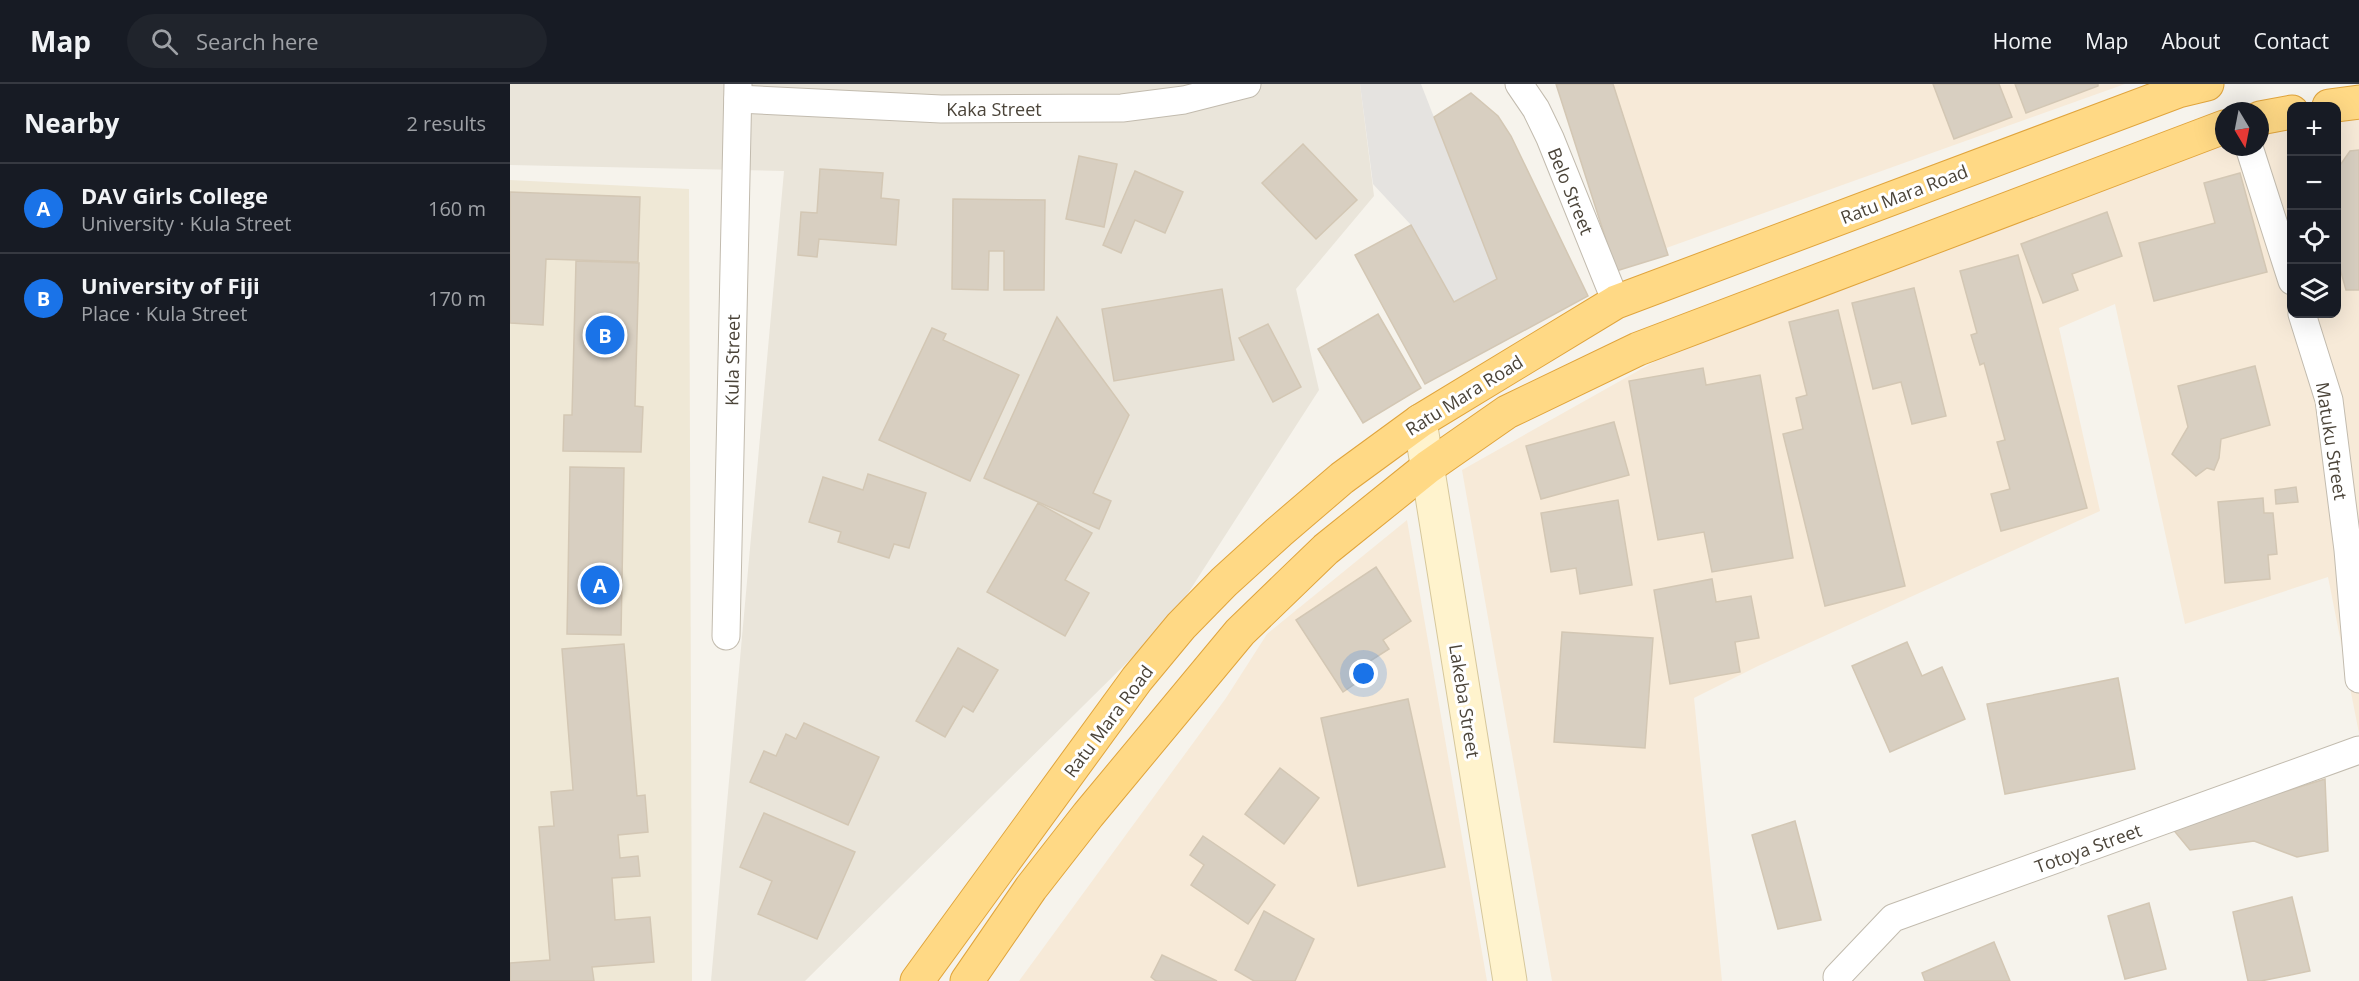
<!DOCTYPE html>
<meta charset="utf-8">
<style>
body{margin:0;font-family:"Open Sans",sans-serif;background:#20242c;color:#f1f3f6}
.controls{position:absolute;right:18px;top:18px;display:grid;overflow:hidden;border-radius:12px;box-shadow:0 6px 24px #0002}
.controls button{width:54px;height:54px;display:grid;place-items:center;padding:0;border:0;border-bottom:2px solid #363941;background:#171b24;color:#f1f3f6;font:30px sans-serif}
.compass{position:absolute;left:1705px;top:18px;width:54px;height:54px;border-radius:50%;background:#171b24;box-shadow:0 6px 24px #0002;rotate:170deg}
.you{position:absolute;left:854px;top:590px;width:21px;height:21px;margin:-15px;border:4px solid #fff;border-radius:50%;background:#1a73e8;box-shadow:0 0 0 9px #1a73e833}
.badge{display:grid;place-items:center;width:39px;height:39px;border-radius:50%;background:#1a73e8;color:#fff;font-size:20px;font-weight:700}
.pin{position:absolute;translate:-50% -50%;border:3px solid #fff;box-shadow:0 2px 6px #0006}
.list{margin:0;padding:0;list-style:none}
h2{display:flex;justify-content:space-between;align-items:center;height:78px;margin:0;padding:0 24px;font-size:26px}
h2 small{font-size:20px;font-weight:400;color:#9ea1a6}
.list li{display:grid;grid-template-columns:39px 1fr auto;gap:18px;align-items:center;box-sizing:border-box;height:90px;padding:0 24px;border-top:2px solid #363941}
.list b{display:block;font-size:22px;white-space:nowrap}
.list p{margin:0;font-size:20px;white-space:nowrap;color:#9ea1a6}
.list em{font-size:20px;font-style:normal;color:#9ea1a6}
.icon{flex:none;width:33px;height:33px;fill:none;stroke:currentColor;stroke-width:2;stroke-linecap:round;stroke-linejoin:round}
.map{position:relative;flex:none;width:1849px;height:897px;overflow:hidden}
header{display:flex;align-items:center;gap:36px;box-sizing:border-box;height:84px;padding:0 30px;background:#171b24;border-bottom:2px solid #363941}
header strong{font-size:28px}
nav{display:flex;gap:33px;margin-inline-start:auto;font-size:21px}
.search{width:420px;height:54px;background:#20242c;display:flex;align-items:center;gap:15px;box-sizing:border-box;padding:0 21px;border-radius:33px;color:#9ea1a6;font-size:22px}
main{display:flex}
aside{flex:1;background:#171b24}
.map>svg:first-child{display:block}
.residential{fill:#eae5da}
.commercial{fill:#f7ead8}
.education{fill:#efe8d6}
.parking{fill:#e5e3e0}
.building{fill:#d8cfc1;stroke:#d3c7b4;stroke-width:1.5}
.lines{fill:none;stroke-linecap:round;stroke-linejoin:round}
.minor-casing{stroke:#c2bbae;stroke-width:29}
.secondary-casing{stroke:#d6c79b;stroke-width:35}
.trunk-casing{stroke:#e0a43c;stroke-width:35}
.minor{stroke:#fff;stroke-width:27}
.secondary{stroke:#fff3cd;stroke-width:33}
.trunk{stroke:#ffd985;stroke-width:33}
.labels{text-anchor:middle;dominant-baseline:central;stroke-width:6;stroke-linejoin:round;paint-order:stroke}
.street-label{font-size:18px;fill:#4b4439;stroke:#fff}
</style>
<header>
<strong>Map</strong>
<div class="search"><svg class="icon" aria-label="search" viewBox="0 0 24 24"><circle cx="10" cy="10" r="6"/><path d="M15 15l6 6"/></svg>Search here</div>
<nav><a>Home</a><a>Map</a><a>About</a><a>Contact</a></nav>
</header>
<main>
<aside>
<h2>Nearby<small>2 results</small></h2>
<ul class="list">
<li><span class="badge">A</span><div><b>DAV Girls College</b><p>University · Kula Street</p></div><em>160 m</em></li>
<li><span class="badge">B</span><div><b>University of Fiji</b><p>Place · Kula Street</p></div><em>170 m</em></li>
</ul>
</aside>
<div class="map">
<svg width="1849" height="897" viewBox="0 0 1849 897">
<rect width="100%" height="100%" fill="#f6f3ec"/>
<path class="residential" d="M0,0H850L864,112L786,205L809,306L662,534L295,897H201L274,87L0,81Z"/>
<g class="commercial">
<path d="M1048,0H1615L1120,177Z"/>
<path d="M1849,22V649L1818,493L1675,540L1605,220L1549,244L1590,427L1248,582L1184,614L1212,897H1042L952,386L1174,261L1714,57V63H1750V48L1781,39L1782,230H1826L1827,28Z"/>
<path d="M897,436L977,897H509L716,614L757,550Z"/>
</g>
<path class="education" d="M0,96L179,105L182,897H0Z"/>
<path class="parking" d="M850,0H911L987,195L944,218L901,141L863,100Z"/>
<g class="building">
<path d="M1046,0H1103L1158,171L1106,187Z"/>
<path d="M1423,0H1489L1502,33L1444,55Z"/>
<path d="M1505,0H1588V2L1516,29Z"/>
<path d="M961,9L988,32L1001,52L1078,212L915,300L845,171L901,141L944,218L987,195L924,33Z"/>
<path d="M793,60L847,116L806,155L752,99Z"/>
<path d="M1849,66V206H1836L1826,170V87L1840,67Z"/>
<path d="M569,72L607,80L594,143L556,135Z"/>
<path d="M310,85L373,89L371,114L389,116L386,161L309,155L307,173L288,171L291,128L307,129Z"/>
<path d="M625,87L673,108L655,149L625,136L611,169L593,161Z"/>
<path d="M1730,89L1757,188L1644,217L1629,159L1705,139L1694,99Z"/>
<path d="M0,108L130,113L128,178L36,175L33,241L0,239Z"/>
<path d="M443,115L535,116L534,206H494V167H479L478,206L442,205Z"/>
<path d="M1597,128L1612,172L1562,190L1568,206L1533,219L1511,160Z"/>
<path d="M1508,171L1577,424L1491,447L1481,410L1500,405L1487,358L1495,356L1474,279L1470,281L1461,251L1467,249L1450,187Z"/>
<path d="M66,177L129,179L125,322L133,323L131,368L53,367L54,331H62Z"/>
<path d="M1404,204L1436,332L1402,340L1391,298L1363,305L1342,219Z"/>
<path d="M712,205L724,276L604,297L592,225Z"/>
<path d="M1328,226L1395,502L1315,522L1273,350L1293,345L1286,314L1297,311L1279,238Z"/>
<path d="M868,230L911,304L853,339L808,265Z"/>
<path d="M547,233L619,331L583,409L601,417L589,445L474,394Z"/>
<path d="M758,240L791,303L763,318L729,254Z"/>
<path d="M422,244L436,250L433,256L509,291L460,397L369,356Z"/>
<path d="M1745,282L1760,341L1711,355L1709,374L1704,386L1697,384L1686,392L1662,370L1678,343L1668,302Z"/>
<path d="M1193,284L1196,301L1250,291L1283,474L1202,488L1194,448L1148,456L1119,297Z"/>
<path d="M1104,338L1119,391L1031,415L1016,362Z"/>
<path d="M60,383L114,384L111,551L57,550Z"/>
<path d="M358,390L416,409L399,464L384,460L379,474L328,458L331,448L299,438L313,393L353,406Z"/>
<path d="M1786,403L1788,418L1766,420L1765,406Z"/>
<path d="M1753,414L1754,429H1763L1767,470L1758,471L1760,495L1715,499L1708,418Z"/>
<path d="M1108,416L1122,501L1070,510L1066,484L1041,488L1031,429Z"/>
<path d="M528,419L582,449L555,496L579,509L555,552L477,508Z"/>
<path d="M866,483L901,537L873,556L879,565L849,584L855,593L833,608L786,536Z"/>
<path d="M1202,495L1206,518L1241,512L1249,554L1225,558L1230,588L1160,600L1144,506Z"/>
<path d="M1052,548L1143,554L1135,664L1044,658Z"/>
<path d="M1397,558L1412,592L1432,583L1455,635L1380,668L1342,582Z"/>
<path d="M114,560L127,712L135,711L138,748L108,751L110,774L128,772L130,792L102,794L105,836L140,833L144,878L82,883L84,897H0V879L40,876L29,743L44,742L41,708L63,706L52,565Z"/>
<path d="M448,564L488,586L463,628L453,622L435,653L406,637Z"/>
<path d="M1608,594L1625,685L1495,710L1477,620Z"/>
<path d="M898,615L935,783L848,802L811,634Z"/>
<path d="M294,639L369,673L338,741L240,698L254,667L266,672L276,650L286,655Z"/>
<path d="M770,684L809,714L774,760L735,730Z"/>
<path d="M1815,695L1818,767L1787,773L1744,757L1680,766L1661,743Z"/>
<path d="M254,729L345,768L307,855L248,830L262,797L230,783Z"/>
<path d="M1285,737L1311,836L1268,845L1242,751Z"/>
<path d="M693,752L765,801L738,840L681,801L694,781L680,771Z"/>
<path d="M1782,813L1800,887L1751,897H1738L1723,828Z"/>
<path d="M1639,819L1656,885L1615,895L1598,832Z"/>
<path d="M754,827L804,855L785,897H744L725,886Z"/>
<path d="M1484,858L1500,897H1415L1412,889Z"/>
<path d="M652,871L707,897H646L641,893Z"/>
</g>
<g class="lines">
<g class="minor-casing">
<g id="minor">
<path d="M1009,0L1026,25L1040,54L1106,218"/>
<path d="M228,15L431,25L612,24L674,16L737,0"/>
<path d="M1739,63L1782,197"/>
<path d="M1792,230L1819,316L1838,466L1849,595"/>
<path d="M216,552L228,0"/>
<path d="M1327,893L1383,834L1849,666"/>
</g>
</g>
<g class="secondary-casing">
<path id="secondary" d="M910,337L1000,897"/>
</g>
<g class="trunk-casing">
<g id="trunk">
<path d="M1819,22L1849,18"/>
<path d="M1750,34L1782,28"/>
<path d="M407,897L627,595L671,542L714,498L769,448L832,394L910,337L1106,218L1668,7L1697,0"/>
<path d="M457,897L521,804L578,731L730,548L816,465L918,383L997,328L1128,265L1714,43"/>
</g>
</g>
<use href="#minor" class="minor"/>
<use href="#secondary" class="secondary"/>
<use href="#trunk" class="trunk"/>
</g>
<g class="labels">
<g class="street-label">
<text x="484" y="25">Kaka Street</text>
<text transform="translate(1061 107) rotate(68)">Belo Street</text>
<text transform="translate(1394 110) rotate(-21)">Ratu Mara Road</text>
<text transform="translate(222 276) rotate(-89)">Kula Street</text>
<text transform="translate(954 311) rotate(-32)">Ratu Mara Road</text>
<text transform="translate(1822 357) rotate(81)">Matuku Street</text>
<text transform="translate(955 617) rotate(81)">Lakeba Street</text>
<text transform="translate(598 637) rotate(-53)">Ratu Mara Road</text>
<text transform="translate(1578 764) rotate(-20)">Totoya Street</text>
</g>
</g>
</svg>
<div class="controls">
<button>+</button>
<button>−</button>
<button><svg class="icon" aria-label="locate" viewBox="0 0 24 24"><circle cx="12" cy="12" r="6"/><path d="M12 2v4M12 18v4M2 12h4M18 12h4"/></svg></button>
<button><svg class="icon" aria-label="layers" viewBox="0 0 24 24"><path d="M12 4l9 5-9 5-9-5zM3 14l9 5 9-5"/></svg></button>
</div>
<svg class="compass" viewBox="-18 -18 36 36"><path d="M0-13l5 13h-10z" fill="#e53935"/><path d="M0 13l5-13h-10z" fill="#9ea1a6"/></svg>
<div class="you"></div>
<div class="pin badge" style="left:90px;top:501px">A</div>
<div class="pin badge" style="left:95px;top:251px">B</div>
</div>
</main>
